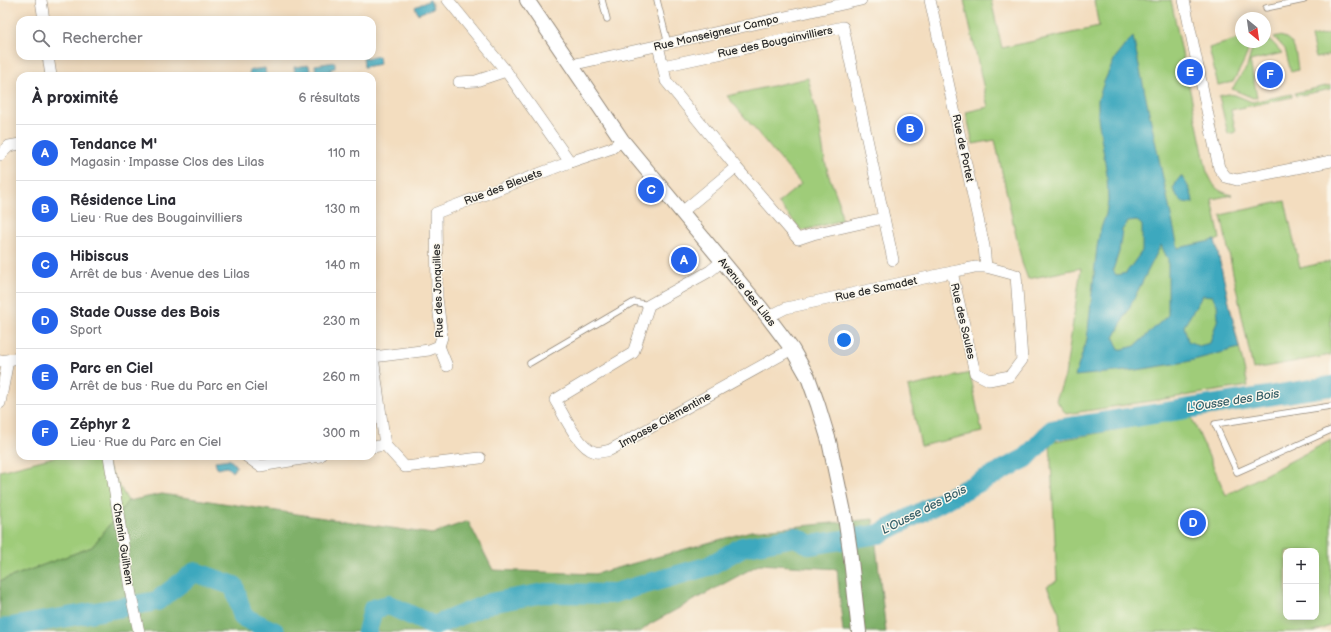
<!DOCTYPE html>
<html lang="fr">
<meta charset="utf-8">
<style>
body{margin:0;font-family:"Balsamiq Sans",sans-serif;background:#f2f2f3;color:#2b2b33}
.controls{position:absolute;right:12px;bottom:12px;display:grid;overflow:hidden;border-radius:8px;box-shadow:0 2px 10px #0003}
.controls button{width:36px;height:36px;display:grid;place-items:center;padding:0;border:0;border-bottom:1px solid #e1e1e2;background:#fff;color:#2b2b33;font:20px sans-serif}
.compass{position:absolute;left:1235px;top:12px;width:36px;height:36px;border-radius:50%;background:#fff;box-shadow:0 2px 10px #0003;rotate:151deg}
.you{position:absolute;left:844px;top:340px;width:14px;height:14px;margin:-10px;border:3px solid #fff;border-radius:50%;background:#1a73e8;box-shadow:0 0 0 6px #1a73e833}
.badge{display:grid;place-items:center;width:26px;height:26px;border-radius:50%;background:#2563eb;color:#fff;font-size:13px;font-weight:700}
.pin{position:absolute;translate:-50% -50%;border:2px solid #fff;box-shadow:0 1px 4px #0006}
.list{margin:0;padding:0;list-style:none}
h2{display:flex;justify-content:space-between;align-items:center;height:52px;margin:0;padding:0 16px;font-size:17px}
h2 small{font-size:13px;font-weight:400;color:#7c7c81}
.list li{display:grid;grid-template-columns:26px 1fr auto;gap:12px;align-items:center;box-sizing:border-box;height:56px;padding:0 16px;border-top:1px solid #e1e1e2}
.list b{display:block;font-size:15px;white-space:nowrap}
.list p{margin:0;font-size:13px;white-space:nowrap;color:#7c7c81}
.list em{font-size:13px;font-style:normal;color:#7c7c81}
.icon{flex:none;width:22px;height:22px;fill:none;stroke:currentColor;stroke-width:2;stroke-linecap:round;stroke-linejoin:round}
.map{position:relative;flex:none;width:1331px;height:632px;overflow:hidden}
.search{position:absolute;background:#fff;box-shadow:0 2px 10px #0003;left:16px;top:16px;width:360px;height:44px;display:flex;align-items:center;gap:10px;box-sizing:border-box;padding:0 14px;border-radius:12px;color:#7c7c81;font-size:15px}
.panel{position:absolute;background:#fff;box-shadow:0 2px 10px #0003;left:16px;top:72px;width:360px;height:388px;border-radius:12px}
.map>svg:first-child{display:block}
.green{fill:#9fcc79;stroke:#657c52;fill-rule:evenodd}
.forest{fill:#7fb069;stroke:#556e4a}
.water{fill:#3ea8be;stroke:#346a74;fill-rule:evenodd}
.lines{fill:none;stroke-linecap:round;stroke-linejoin:round}
.river{stroke:#3ea8be;stroke-width:20}
.service-casing{stroke:#8f8475;stroke-width:7}
.minor-casing{stroke:#8f8475;stroke-width:12}
.tertiary-casing{stroke:#8f8475;stroke-width:16}
.service{stroke:#fff;stroke-width:5.5}
.minor{stroke:#fff;stroke-width:11}
.tertiary{stroke:#fff;stroke-width:14}
.labels{text-anchor:middle;dominant-baseline:central;stroke-width:3;stroke-linejoin:round;paint-order:stroke}
.street-label{font-size:11px;fill:#2b2b2b;stroke:#fbf7ec}
.water-label{font-size:12px;font-style:italic;fill:#335d66;stroke:#fbf7ec}
</style>
<div class="map">
<svg width="1331" height="632" viewBox="0 0 1331 632">
<rect width="100%" height="100%" fill="#fbf7ec"/>
<filter id="ink" filterUnits="userSpaceOnUse"><feTurbulence type="fractalNoise" baseFrequency=".025" numOctaves="2"/><feDisplacementMap in="SourceGraphic" scale="8" xChannelSelector="R" yChannelSelector="G"/><feConvolveMatrix kernelMatrix="1 2 1 2 8 2 1 2 1" color-interpolation-filters="sRGB"/></filter>
<filter id="wash" filterUnits="userSpaceOnUse"><feTurbulence type="fractalNoise" baseFrequency=".012" numOctaves="4" result="noise"/><feDisplacementMap in="SourceGraphic" scale="16" xChannelSelector="R" yChannelSelector="G"/><feGaussianBlur stdDeviation="0.9" result="paint"/><feColorMatrix in="noise" values="0 0 0 0 0 0 0 0 0 0 0 0 0 0 0 0 0 1.4 0 .05"/><feComposite in="paint" operator="in"/></filter>
<g filter="url(#wash)">
<rect width="100%" height="100%" fill="#f3ddbf"/>
<g class="green">
<path d="M964,0H991L1002,48L1099,27L1094,0H1171L1207,172C1215,187 1214,190 1232,195L1212,199L1220,239L1215,241L1248,386L1066,414L1056,400L1065,376L1081,268L1028,279L1022,263L995,140L973,144L966,112L988,107Z"/>
<path d="M1331,33V55L1316,58L1311,37Z"/>
<path d="M1278,36C1296,37 1296,56 1298,70L1291,72L1285,49L1274,37Z"/>
<path d="M1241,38V42H1251C1247,57 1240,69 1233,82L1218,85L1209,48Z"/>
<path d="M1270,40L1274,44L1282,53L1250,61L1257,97L1253,98L1232,89L1247,67L1252,49L1257,42Z"/>
<path d="M808,78L818,118L825,161L829,176L839,202L842,220L802,231L778,203L801,184L727,96Z"/>
<path d="M1331,85V89L1296,96L1295,93Z"/>
<path d="M1228,94L1235,95L1252,102L1292,94V97L1231,110L1236,132L1228,134L1219,96Z"/>
<path d="M1285,201L1300,268L1331,261V355L1253,369L1221,215Z"/>
<path d="M970,373L982,432L921,446L908,387Z"/>
<path d="M1191,416L1226,495L1331,440V625L1315,632H1060L1059,612L1047,586L1057,581L1050,442ZM1286,551H1316V617H1286Z"/>
<path d="M58,456H102L128,501L92,547L0,581V471Z"/>
</g>
<path class="forest" d="M162,494L432,534L468,521L493,570L595,574L751,531L873,519L886,632H843L837,569L760,564L650,624L640,632H0V581L92,547L128,501Z"/>
<g class="water">
<path d="M430,0L433,8L418,14L415,7Z"/>
<path d="M1133,37L1178,248L1215,240L1239,348L1186,362L1137,370L1075,376L1087,339L1097,247L1100,231L1106,214L1108,201L1107,175L1098,118V100L1104,82L1115,58L1125,45ZM1137,221L1142,225V251L1126,273L1116,275L1113,270L1119,252L1122,230L1128,222ZM1161,245L1168,260V315L1135,346L1119,350L1114,338ZM1203,295L1212,296L1217,304L1218,318L1210,343L1199,346L1188,341L1184,326Z"/>
<path d="M379,56L380,64L364,67L363,58Z"/>
<path d="M335,62V68L331,69V71L316,73L315,65Z"/>
<path d="M309,65L310,72L295,74L294,67Z"/>
<path d="M265,68L266,76H251L249,75L250,70Z"/>
<path d="M1181,176C1187,183 1193,194 1193,203L1182,202L1178,198L1173,189L1177,181Z"/>
<path d="M229,459L237,466L232,472L227,467L217,469L215,461Z"/>
</g>
<g class="lines">
<g class="river">
<path d="M0,629L157,601L195,572L234,586L243,617L275,632"/>
<path d="M367,632L373,609L389,605L434,626L490,603L544,593L611,594L709,566L742,547L795,537L811,545L879,534L1026,458L1052,430L1331,386"/>
</g>
</g>
</g>
<g filter="url(#ink)">
<g class="lines">
<g class="service-casing">
<g id="service">
<path d="M602,0L607,19"/>
<path d="M657,0L668,44"/>
<path d="M1266,8L1304,0"/>
<path d="M530,363L634,302L649,305"/>
<path d="M1331,406L1215,424L1237,472L1331,430"/>
</g>
</g>
<g class="minor-casing">
<g id="minor">
<path d="M41,0L44,20"/>
<path d="M930,0L984,246L986,267L1016,275L1022,360L1010,376L989,380L975,373L952,272"/>
<path d="M1184,0L1219,168L1226,177L1237,180L1331,161"/>
<path d="M658,46L663,66"/>
<path d="M48,56L51,76"/>
<path d="M571,65L861,0"/>
<path d="M459,82L476,81L506,71"/>
<path d="M0,155L9,146L20,144"/>
<path d="M570,162L612,148L622,140"/>
<path d="M682,212L736,167L798,239L813,234L884,218L843,27L663,66L666,81L736,167"/>
<path d="M884,218L893,260"/>
<path d="M722,261L710,271L649,305L633,353L555,400C564,415 578,447 595,452C599,453 606,451 610,450L792,349"/>
<path d="M768,317L786,308L952,272L975,267H986"/>
<path d="M439,346L447,366"/>
<path d="M0,361L20,358"/>
<path d="M0,403L8,360"/>
<path d="M385,445L373,357L429,350L439,346L442,337L437,298L436,213L570,162L506,71L448,0"/>
<path d="M372,447L385,445L405,467L480,458"/>
<path d="M109,456L131,595L139,632"/>
<path d="M246,456L260,466L320,456"/>
</g>
</g>
<g class="tertiary-casing">
<path id="tertiary" d="M527,0L622,140L761,308L792,349L808,377L818,405L829,441L845,517L850,551L859,632"/>
</g>
<use href="#service" class="service"/>
<use href="#minor" class="minor"/>
<use href="#tertiary" class="tertiary"/>
</g>
</g>
<g class="labels">
<g class="street-label">
<text transform="translate(716 33) rotate(-13)">Rue Monseigneur Campo</text>
<text transform="translate(775 42) rotate(-12)">Rue des Bougainvilliers</text>
<text transform="translate(963 148) rotate(78)">Rue de Portet</text>
<text transform="translate(503 187) rotate(-21)">Rue des Bleuets</text>
<text transform="translate(876 289) rotate(-12)">Rue de Samadet</text>
<text transform="translate(438 291) rotate(-92)">Rue des Jonquilles</text>
<text transform="translate(747 292) rotate(51)">Avenue des Lilas</text>
<text transform="translate(963 321) rotate(77)">Rue des Saules</text>
<text transform="translate(665 420) rotate(-29)">Impasse Clémentine</text>
<text transform="translate(123 544) rotate(81)">Chemin Guilhem</text>
</g>
<g class="water-label">
<text transform="translate(1233 401) rotate(-9)">L'Ousse des Bois</text>
<text transform="translate(924 510) rotate(-27)">L'Ousse des Bois</text>
</g>
</g>
</svg>
<div class="controls">
<button>+</button>
<button>−</button>
</div>
<svg class="compass" viewBox="-18 -18 36 36"><path d="M0-13l5 13h-10z" fill="#e53935"/><path d="M0 13l5-13h-10z" fill="#7c7c81"/></svg>
<div class="you"></div>
<div class="pin badge" style="left:684px;top:260px">A</div>
<div class="pin badge" style="left:910px;top:129px">B</div>
<div class="pin badge" style="left:651px;top:190px">C</div>
<div class="pin badge" style="left:1193px;top:523px">D</div>
<div class="pin badge" style="left:1190px;top:72px">E</div>
<div class="pin badge" style="left:1270px;top:75px">F</div>
<div class="search"><svg class="icon" aria-label="search" viewBox="0 0 24 24"><circle cx="10" cy="10" r="6"/><path d="M15 15l6 6"/></svg>Rechercher</div>
<section class="panel">
<h2>À proximité<small>6 résultats</small></h2>
<ul class="list">
<li><span class="badge">A</span><div><b>Tendance M'</b><p>Magasin · Impasse Clos des Lilas</p></div><em>110 m</em></li>
<li><span class="badge">B</span><div><b>Résidence Lina</b><p>Lieu · Rue des Bougainvilliers</p></div><em>130 m</em></li>
<li><span class="badge">C</span><div><b>Hibiscus</b><p>Arrêt de bus · Avenue des Lilas</p></div><em>140 m</em></li>
<li><span class="badge">D</span><div><b>Stade Ousse des Bois</b><p>Sport</p></div><em>230 m</em></li>
<li><span class="badge">E</span><div><b>Parc en Ciel</b><p>Arrêt de bus · Rue du Parc en Ciel</p></div><em>260 m</em></li>
<li><span class="badge">F</span><div><b>Zéphyr 2</b><p>Lieu · Rue du Parc en Ciel</p></div><em>300 m</em></li>
</ul>
</section>
</div>
